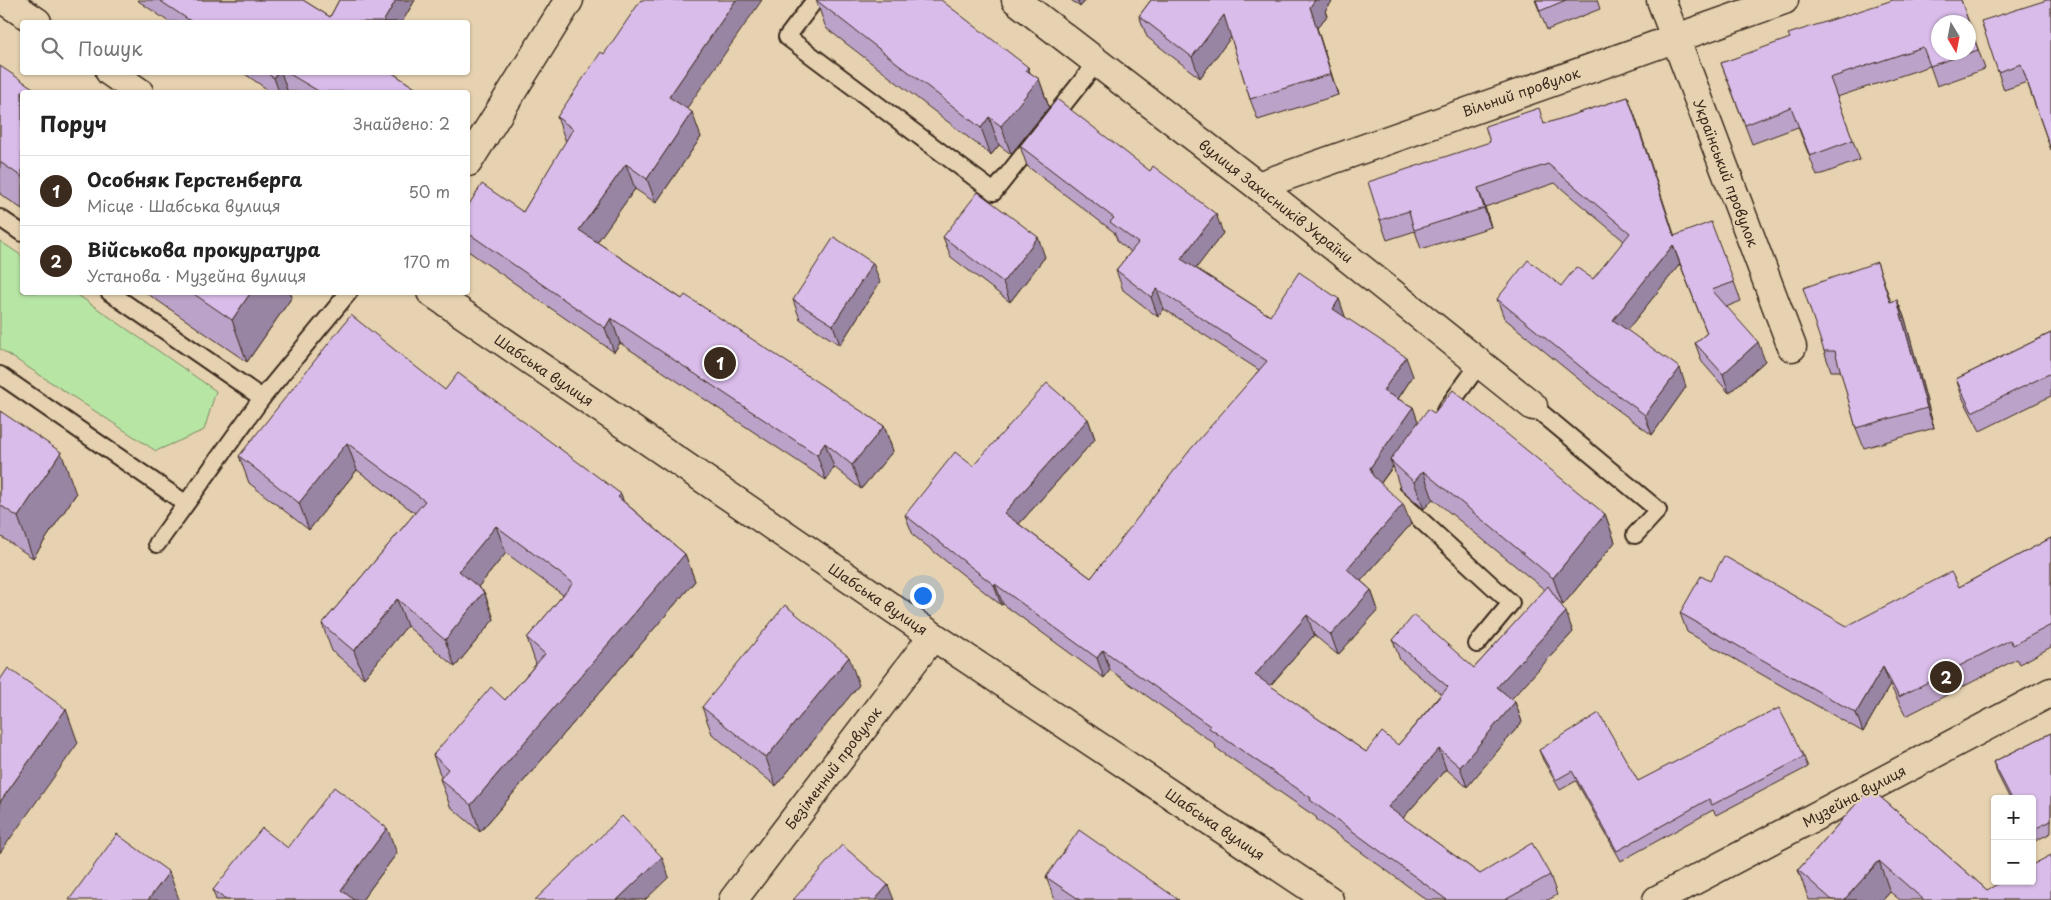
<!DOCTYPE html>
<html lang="uk">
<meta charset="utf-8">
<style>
body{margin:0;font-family:"Playpen Sans",sans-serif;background:#f6f6f6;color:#222}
.controls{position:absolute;right:15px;bottom:15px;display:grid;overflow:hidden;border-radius:5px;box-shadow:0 1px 4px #0004}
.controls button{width:45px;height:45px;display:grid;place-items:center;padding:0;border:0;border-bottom:1px solid #e0e0e0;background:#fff;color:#222;font:25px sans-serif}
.compass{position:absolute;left:1931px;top:15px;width:45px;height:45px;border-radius:50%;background:#fff;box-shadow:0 1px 4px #0004;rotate:170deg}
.you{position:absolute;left:922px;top:595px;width:18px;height:18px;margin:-12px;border:4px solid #fff;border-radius:50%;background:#1a73e8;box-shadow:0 0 0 8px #1a73e833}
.badge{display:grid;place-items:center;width:32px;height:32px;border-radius:50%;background:#3b2a1e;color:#fff;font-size:16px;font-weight:700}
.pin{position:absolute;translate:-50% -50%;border:2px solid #fff;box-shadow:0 1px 5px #0006}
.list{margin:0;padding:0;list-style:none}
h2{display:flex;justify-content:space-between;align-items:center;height:65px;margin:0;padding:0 20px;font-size:21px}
h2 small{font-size:16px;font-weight:400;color:#767676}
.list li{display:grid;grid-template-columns:32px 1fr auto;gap:15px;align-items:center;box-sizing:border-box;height:70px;padding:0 20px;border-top:1px solid #e0e0e0}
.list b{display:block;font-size:19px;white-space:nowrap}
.list p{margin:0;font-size:16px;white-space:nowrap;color:#767676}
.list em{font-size:16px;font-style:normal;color:#767676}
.icon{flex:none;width:28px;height:28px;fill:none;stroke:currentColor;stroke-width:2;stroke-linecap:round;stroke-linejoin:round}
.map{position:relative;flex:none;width:2051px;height:900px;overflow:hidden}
.search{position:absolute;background:#fff;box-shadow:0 1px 4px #0004;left:20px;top:20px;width:450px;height:55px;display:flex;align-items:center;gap:12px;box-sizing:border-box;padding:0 18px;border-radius:5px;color:#767676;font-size:19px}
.panel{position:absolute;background:#fff;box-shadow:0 1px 4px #0004;left:20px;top:90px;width:450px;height:205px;border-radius:5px}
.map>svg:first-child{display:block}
.grass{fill:#b7e5a4;stroke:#798861}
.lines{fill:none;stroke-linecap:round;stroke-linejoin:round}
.lane-casing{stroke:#3b2a1e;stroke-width:20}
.street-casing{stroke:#3b2a1e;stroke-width:31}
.secondary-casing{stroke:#3b2a1e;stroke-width:31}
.lane{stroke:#e6d2b0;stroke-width:16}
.street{stroke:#e6d2b0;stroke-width:28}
.secondary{stroke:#e6d2b0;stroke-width:28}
.wall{fill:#bba2c8;stroke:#3b2a1e;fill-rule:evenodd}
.shaded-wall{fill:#9884a3;stroke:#3b2a1e}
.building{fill:#d9bce9;stroke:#3b2a1e;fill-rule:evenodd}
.labels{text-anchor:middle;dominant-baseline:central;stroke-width:4.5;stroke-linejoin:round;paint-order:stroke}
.street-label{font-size:14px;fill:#3b2a1e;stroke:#e6d2b0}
</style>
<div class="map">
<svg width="2051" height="900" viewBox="0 0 2051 900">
<rect width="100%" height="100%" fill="#e6d2b0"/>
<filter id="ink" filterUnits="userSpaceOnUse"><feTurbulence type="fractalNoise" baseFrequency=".02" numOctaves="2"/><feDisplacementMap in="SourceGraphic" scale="10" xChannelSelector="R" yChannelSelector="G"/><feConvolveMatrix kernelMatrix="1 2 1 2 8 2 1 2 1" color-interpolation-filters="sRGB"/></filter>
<g filter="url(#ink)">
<path class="grass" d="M0,241L22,256V292L75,293L216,391L204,430L156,451L0,349Z"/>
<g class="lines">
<g class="lane-casing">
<g id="lane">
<path d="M815,0L787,37L994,192L1097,62"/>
<path d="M0,218L22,233"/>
<path d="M109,292L262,398"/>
<path d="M0,375L185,503"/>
<path d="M1533,406L1658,510L1635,535"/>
<path d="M1445,411L1480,363"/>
<path d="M1409,459L1387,489L1511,603L1477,644"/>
<path d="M157,544L262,398L349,292"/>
</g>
</g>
<g class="street-casing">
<g id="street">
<path d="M1016,0L1258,186L1533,406"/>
<path d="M1661,0L1792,347"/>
<path d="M468,162L569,0"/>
<path d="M1258,186L1784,0"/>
<path d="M733,900L933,636"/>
<path d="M1657,900L2051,692"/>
</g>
</g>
<g class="secondary-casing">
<g id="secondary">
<path d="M4,0L37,22"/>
<path d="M110,72L139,92"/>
<path d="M431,292L933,636L1329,900"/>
</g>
</g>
<use href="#lane" class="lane"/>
<use href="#street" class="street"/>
<use href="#secondary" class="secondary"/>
</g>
<g class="wall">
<path d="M137,0H303L330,17L339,0H415L402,22H169Z"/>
<path d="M816,0L1028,67L1030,73L1039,79L1049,107L1011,154L999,145L991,155L826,28Z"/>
<path d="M1071,0H1086L1080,7Z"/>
<path d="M1151,0H1333L1325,11L1327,16L1317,28L1338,95L1258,120L1250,99L1231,37L1200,78L1147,37L1139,16Z"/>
<path d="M1535,0H1597L1600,9L1547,30Z"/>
<path d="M1961,0L1985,69L1937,86L1930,66L1837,97L1860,160L1817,176L1798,127L1752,144L1721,63Z"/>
<path d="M2051,0V150L2027,82L2004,90L1998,72Z"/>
<path d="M0,66L22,92V209L0,194Z"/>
<path d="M242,72H391L421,92H292L287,90L285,92H271Z"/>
<path d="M1628,97L1674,236L1734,282L1741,301L1726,307L1765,361L1729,393L1702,362L1695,343L1707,333L1680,264L1627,330L1686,387L1652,435L1599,396L1504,318L1497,299L1593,279L1624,241L1555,183L1485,207L1491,227L1421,249L1415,231L1387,240L1380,220L1490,142Z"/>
<path d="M686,109L701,137L656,203L635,189L597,242L682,299L884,426L893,451L861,489L834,467L826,480L620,343L614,352L468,251V206L523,212L566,142L557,117Z"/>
<path d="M1020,146L1223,233L1196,268L1270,316L1339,299L1345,317L1413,376L1398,399L1413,407L1418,422L1605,514L1615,542L1563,605L1559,602L1573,632L1511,699L1515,702L1522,722L1467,787L1446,769L1403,818L1480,874L1550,875L1557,895L1548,900H1427L1317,820L1316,817L1216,748L1215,744L1110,670L1104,678L1003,604L1001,605L913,535L905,515L973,466L1088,419L1095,439L1019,524L1091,578L1259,370L1164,309L1158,317L1123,290L1116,270L1131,252L1118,242L1114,232L1027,166ZM1393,466L1400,488L1424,509L1433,499L1545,590L1474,668L1393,640L1400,660L1441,694L1398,745L1366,752L1270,686L1314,635L1338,655L1378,610L1371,590L1361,581L1411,524L1380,483Z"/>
<path d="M943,237L1045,257L1010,302L951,257Z"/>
<path d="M1877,262L1891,302L1897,300L1905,319L1934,428L1864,448L1856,428L1841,371H1831L1824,351Z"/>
<path d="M880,282L840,345L800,319L793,300Z"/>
<path d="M145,292H290L292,297L247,362Z"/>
<path d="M2051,333V396L1980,431L1963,399L1956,379Z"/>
<path d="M445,390L621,494L623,501L685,554L695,581L480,832L450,806L440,779L441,777L433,755L505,700L536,664L527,638L563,595L506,553L478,587L484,592L494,619L455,667L407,626L364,678L332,651L322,624L415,513L357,470L309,530L249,483L239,456Z"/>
<path d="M0,411L76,494L33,558L0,536Z"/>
<path d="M2051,538V647L2020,664L2017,659L1906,716L1890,685L1863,732L1687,632L1680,613L1710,581L1847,626L1959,587Z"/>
<path d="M859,685L776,786L712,734L702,707Z"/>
<path d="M2051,733V833L2033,842L2032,799H2010L1997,773L1993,762Z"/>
<path d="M1539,750L1638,781L1804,757L1808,767L1716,815L1713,810L1621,861L1576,781L1560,790L1543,760Z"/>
<path d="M1870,788L1987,890L2051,900H1900L1890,892L1883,900H1809L1798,870Z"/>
<path d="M288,848L397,853L362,900H216L213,890Z"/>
<path d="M1046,877L1179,900H1055Z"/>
</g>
<g class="shaded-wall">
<path d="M396,0H415L402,22H383Z"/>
<path d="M736,0H762L678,121L669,97Z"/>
<path d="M1077,0H1086L1080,7Z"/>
<path d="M1315,0H1333L1325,11L1327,16L1317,28L1338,95L1331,74L1310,7Z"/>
<path d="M1224,15L1232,36L1200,78L1192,57Z"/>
<path d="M1028,67L1034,85L1039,79L1049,107L1011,154L1001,126L1026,70Z"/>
<path d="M277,72H281L287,90L285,92H279L274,78Z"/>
<path d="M1628,97L1635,116L1681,255L1674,236Z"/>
<path d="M692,112L701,137L656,203L647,179Z"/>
<path d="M989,117L999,145L991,155L981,128Z"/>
<path d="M626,164L635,189L588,255L579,230Z"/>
<path d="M1478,188L1485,207L1491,227L1484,208Z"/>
<path d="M1216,214L1223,233L1188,279L1181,259Z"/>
<path d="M1038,237L1045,257L1010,302L1003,282Z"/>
<path d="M1673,245L1680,264L1620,339L1613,320Z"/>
<path d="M873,263L880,282L840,345L833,325Z"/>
<path d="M1157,289L1164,309L1158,317L1151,297Z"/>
<path d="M251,292H290L292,297L247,362L232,320Z"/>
<path d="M1339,299L1346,319L1333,309Z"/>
<path d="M1897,300L1905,319L1934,428L1927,408Z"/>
<path d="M611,318L620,343L614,352L605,328Z"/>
<path d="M1758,342L1765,361L1729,393L1723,374Z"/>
<path d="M1406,357L1413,376L1390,411L1383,391Z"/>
<path d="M1680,368L1686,387L1652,435L1645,415Z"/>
<path d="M1413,407L1420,427L1390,460L1393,466L1377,488L1370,468Z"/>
<path d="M1088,419L1095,439L1011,533L1004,513Z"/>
<path d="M884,426L893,451L861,489L852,465Z"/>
<path d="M347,443L357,470L309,530L299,503Z"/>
<path d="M825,443L834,467L826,480L817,455Z"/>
<path d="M61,452L76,494L33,558L18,517Z"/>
<path d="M1423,471L1433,499L1424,509L1414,482Z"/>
<path d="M621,494L630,521L618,497Z"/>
<path d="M1403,504L1411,524L1354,589L1347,569Z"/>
<path d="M1605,514L1615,542L1563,605L1553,578Z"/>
<path d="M496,526L506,553L469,598L459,571Z"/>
<path d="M685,554L695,581L480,832L471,805Z"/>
<path d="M995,584L1003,604L1001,605L994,585Z"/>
<path d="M1371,590L1378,610L1338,655L1331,635Z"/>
<path d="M484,592L494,619L455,667L445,640Z"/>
<path d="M397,599L407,626L364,678L354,651Z"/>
<path d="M1566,612L1573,632L1504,707L1497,687Z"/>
<path d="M1307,615L1314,635L1262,695L1255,675Z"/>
<path d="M1103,650L1110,670L1104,678L1097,658Z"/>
<path d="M849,657L859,685L776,786L766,758Z"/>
<path d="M1883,667L1890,685L1863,732L1856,713Z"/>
<path d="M1515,702L1522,722L1467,787L1460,767Z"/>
<path d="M66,709L78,743L0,853V802Z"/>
<path d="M1439,749L1446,769L1395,827L1388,807Z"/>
<path d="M387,828L397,853L362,900H345L341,890Z"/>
<path d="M662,857L669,877L645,900H617Z"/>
<path d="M1879,861L1890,892L1883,900H1844Z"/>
<path d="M169,872L179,899L178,900H148Z"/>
<path d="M888,885L894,900H875Z"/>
</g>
<g class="building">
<path d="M159,0H303L330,17L339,0H396L383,22H192Z"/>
<path d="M641,0H736L669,97L692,112L647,179L626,164L579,230L682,299L685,295L884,426L852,465L825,443L817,455L611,318L605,328L468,233V206L482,184L523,212L573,129L557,117L601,52L604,54Z"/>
<path d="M816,0H941L1028,67L1026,70L1039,79L1001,126L989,117L981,128Z"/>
<path d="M1151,0H1315L1310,7L1331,74L1250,99L1224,15L1192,57L1139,16Z"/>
<path d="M1536,0H1566L1540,11Z"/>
<path d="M1893,0H1961L1978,50L1930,66L1923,47L1830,78L1853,140L1810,156L1791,107L1745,125L1721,63L1790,38L1788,34ZM1938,22H1968V52H1938Z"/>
<path d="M2047,0H2051V146L2050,147L2021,64L1998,72L1981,21Z"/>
<path d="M0,66L39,92H22V177L0,162Z"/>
<path d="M265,72H277L274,78Z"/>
<path d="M286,72H391L421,92H320Z"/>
<path d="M1628,97L1674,236L1711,222L1734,282L1712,290L1758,342L1723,374L1695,343L1707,333L1673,245L1613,320L1680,368L1645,415L1592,376L1497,299L1528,260L1561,286L1576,267L1593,279L1630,233L1548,164L1478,188L1484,208L1414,230L1409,211L1380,220L1368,182L1490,142L1485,126L1539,108L1544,124Z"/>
<path d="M1057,99L1150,171L1153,166L1216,214L1181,259L1270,316L1299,272L1339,299L1333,309L1406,357L1383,391L1413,407L1370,468L1373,476L1403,504L1347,569L1371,590L1331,635L1307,615L1255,675L1366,752L1382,732L1398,745L1448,687L1393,640L1414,615L1474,668L1548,586L1566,612L1497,687L1515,702L1460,767L1439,749L1388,807L1480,874L1532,843L1550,875L1505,900H1447L1310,800L1311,798L1209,728L1210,726L1103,650L1097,658L995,584L994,585L905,515L955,452L973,466L1047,383L1088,419L1004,513L1091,578L1190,450L1267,361L1157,289L1151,297L1116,270L1138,243L1110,222L1114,218L1020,146Z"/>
<path d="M978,192L1038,237L1003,282L943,237Z"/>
<path d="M834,237L873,263L833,325L793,300Z"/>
<path d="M1877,262L1890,302L1897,300L1927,408L1856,428L1835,351H1824L1803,288Z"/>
<path d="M191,292H251L232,320Z"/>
<path d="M351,315L445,390L458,373L621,494L618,497L685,554L471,805L440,779L448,769L433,755L491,687L505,700L545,654L527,638L573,583L496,526L459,571L484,592L445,640L397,599L354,651L322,624L425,501L347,443L299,503L239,456Z"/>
<path d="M2051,333V373L1972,412L1956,379Z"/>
<path d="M1453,390L1605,514L1553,578L1423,471L1414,482L1390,460L1428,409L1434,413Z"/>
<path d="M0,411L61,452L18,517L0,505Z"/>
<path d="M2051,538V625L2013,645L2010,640L1899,697L1883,667L1856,713L1680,613L1701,576L1710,581L1724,556L1847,626L1951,572L1959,587Z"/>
<path d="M785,605L849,657L766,758L702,707Z"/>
<path d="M8,668L66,709L0,802V680Z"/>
<path d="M1779,708L1804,757L1712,805L1709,799L1617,851L1572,771L1556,780L1539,750L1599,713L1638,781Z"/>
<path d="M2051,733V821L2032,830V799H2012L1993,762Z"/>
<path d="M334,787L387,828L341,890L354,900H226L213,890L262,828L288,848Z"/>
<path d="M1870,788L1987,890L2003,881H2032V865L2051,855V900H1924L1879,861L1844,900H1832L1798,870Z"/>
<path d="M622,816L662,857L617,900H535Z"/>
<path d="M1079,830L1179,900H1080L1046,877Z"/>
<path d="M117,834L169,872L148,900H69Z"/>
<path d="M842,845L888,885L875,900H793Z"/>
</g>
</g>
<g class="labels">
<g class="street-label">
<text transform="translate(1521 92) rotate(-19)">Вільний провулок</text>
<text transform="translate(1726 173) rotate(69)">Український провулок</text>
<text transform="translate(1276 201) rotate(38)">вулиця Захисників України</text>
<text transform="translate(544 370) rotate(34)">Шабська вулиця</text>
<text transform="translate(878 599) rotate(34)">Шабська вулиця</text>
<text transform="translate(833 768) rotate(-53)">Безіменний провулок</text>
<text transform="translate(1854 796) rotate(-28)">Музейна вулиця</text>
<text transform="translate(1215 824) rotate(34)">Шабська вулиця</text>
</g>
</g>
</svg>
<div class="controls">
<button>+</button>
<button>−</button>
</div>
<svg class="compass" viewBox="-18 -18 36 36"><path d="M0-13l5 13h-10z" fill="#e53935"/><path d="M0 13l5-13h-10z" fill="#767676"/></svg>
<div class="you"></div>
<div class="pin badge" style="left:720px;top:363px">1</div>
<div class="pin badge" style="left:1946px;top:677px">2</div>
<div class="search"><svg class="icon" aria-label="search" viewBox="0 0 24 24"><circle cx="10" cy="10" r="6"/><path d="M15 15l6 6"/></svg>Пошук</div>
<section class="panel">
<h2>Поруч<small>Знайдено: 2</small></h2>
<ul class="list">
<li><span class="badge">1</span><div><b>Особняк Герстенберга</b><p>Місце · Шабська вулиця</p></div><em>50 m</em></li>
<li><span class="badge">2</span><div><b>Військова прокуратура</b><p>Установа · Музейна вулиця</p></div><em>170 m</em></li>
</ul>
</section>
</div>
